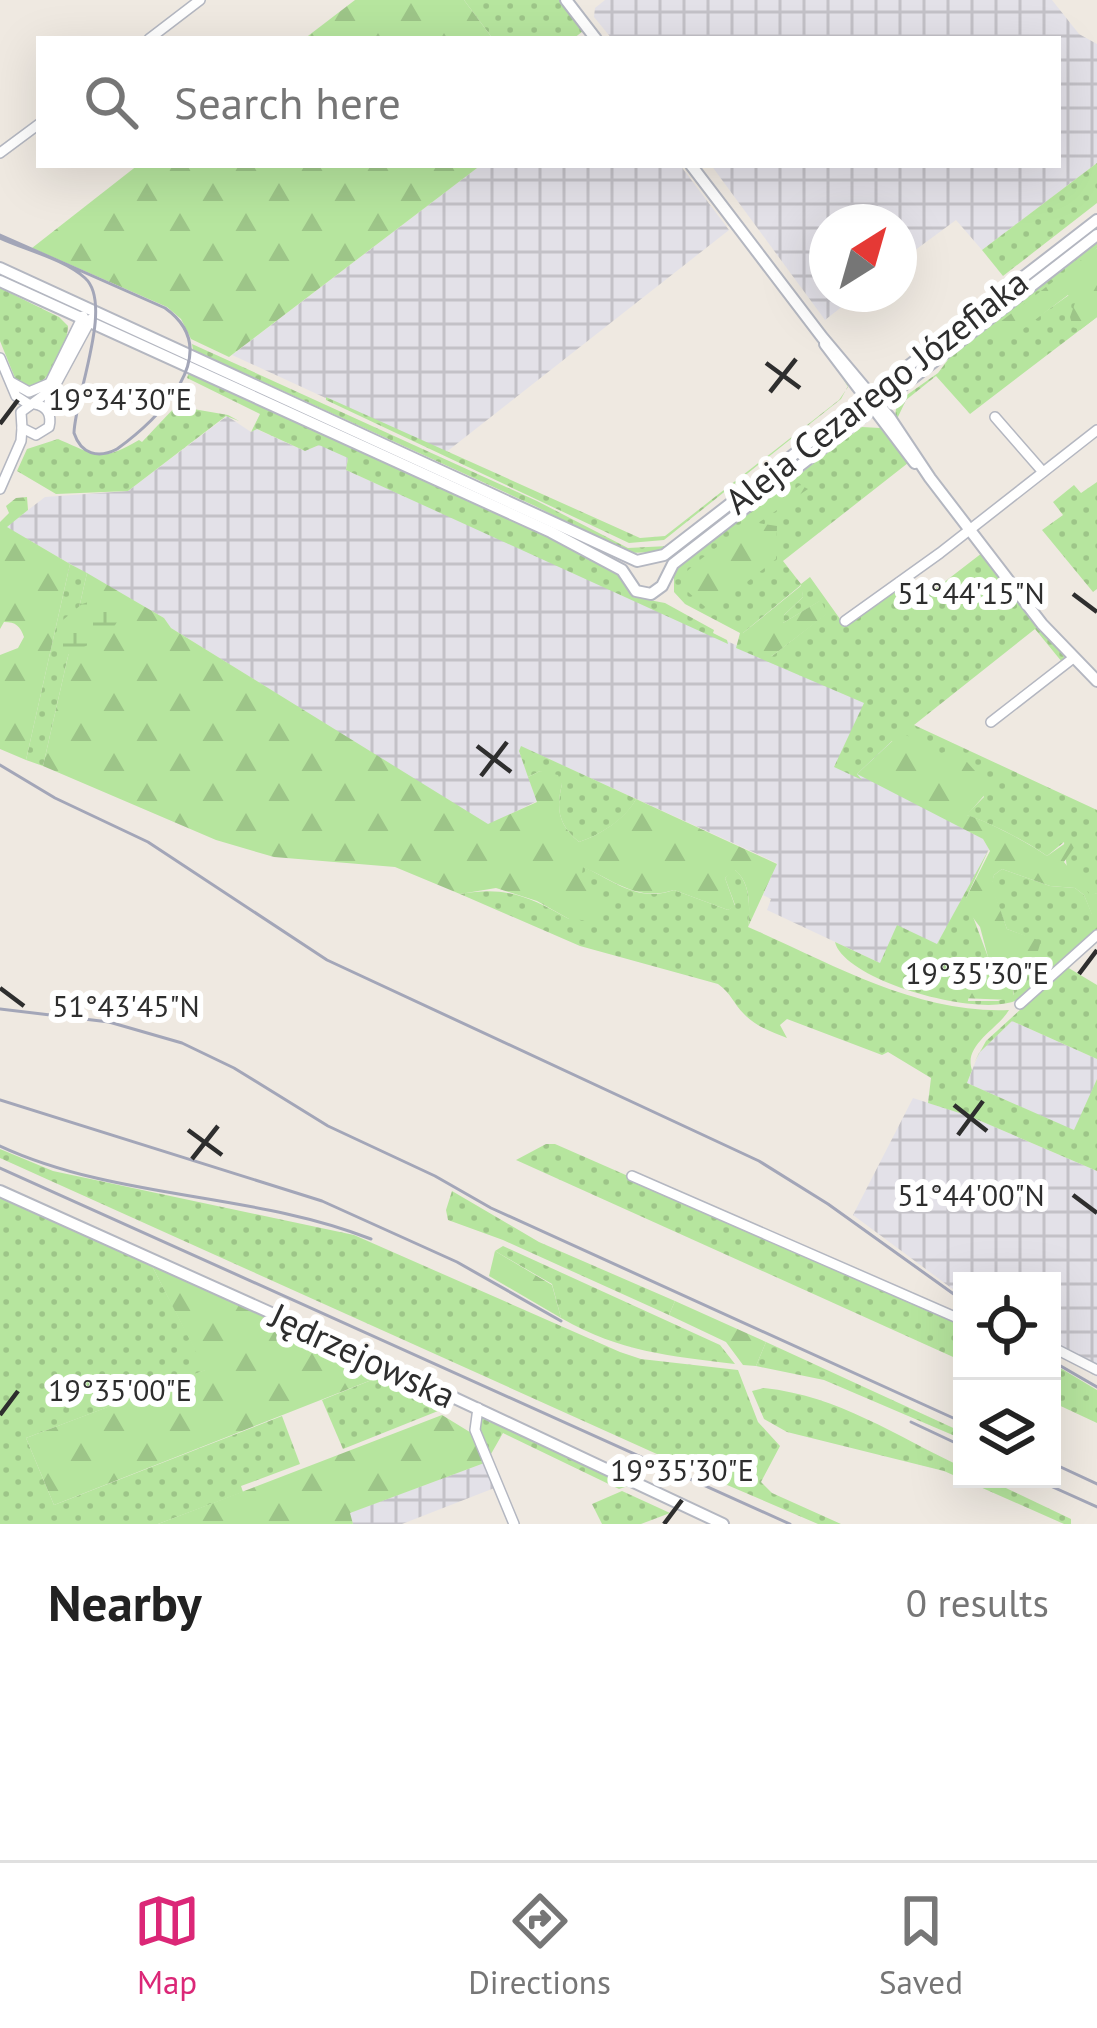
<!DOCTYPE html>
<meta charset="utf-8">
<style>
body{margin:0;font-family:"PT Sans",sans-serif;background:#f2f2f2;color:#222}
.controls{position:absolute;right:36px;bottom:36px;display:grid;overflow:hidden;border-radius:0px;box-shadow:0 12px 48px #0002}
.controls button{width:108px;height:108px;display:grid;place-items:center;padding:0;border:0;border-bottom:3px solid #e0e0e0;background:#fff;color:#222;font:60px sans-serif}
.compass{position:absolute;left:809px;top:204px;width:108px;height:108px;border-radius:50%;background:#fff;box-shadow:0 12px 48px #0002;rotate:37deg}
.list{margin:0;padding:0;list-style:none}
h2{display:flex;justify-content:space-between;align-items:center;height:156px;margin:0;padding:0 48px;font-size:51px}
h2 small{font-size:39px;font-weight:400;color:#767676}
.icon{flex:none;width:66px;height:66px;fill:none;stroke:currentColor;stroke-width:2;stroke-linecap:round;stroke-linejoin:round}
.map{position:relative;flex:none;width:1097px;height:1524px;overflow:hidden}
.search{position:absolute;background:#fff;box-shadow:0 12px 48px #0002;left:36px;right:36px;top:36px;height:132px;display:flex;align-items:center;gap:30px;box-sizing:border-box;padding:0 42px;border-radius:0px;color:#767676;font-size:45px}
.sheet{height:336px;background:#fff}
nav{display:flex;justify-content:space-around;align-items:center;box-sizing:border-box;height:168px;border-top:3px solid #e0e0e0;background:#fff;font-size:33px;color:#767676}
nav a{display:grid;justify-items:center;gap:6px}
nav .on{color:#db2777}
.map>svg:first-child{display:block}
.industrial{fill:url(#industrial-grid)}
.grass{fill:url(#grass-dots);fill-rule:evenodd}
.forest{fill:url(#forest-firs)}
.wetland{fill:url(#wetland-marsh)}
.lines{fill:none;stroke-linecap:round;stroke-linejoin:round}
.minor-casing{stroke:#b4b7c1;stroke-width:12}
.tertiary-casing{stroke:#b4b7c1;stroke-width:14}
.minor{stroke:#fff;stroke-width:9}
.tertiary{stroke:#fff;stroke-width:10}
.tram{stroke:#a3a6b8;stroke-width:3}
.rail{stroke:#a3a6b8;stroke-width:3}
.ticks{fill:none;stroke:#2e2e2e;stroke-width:4.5}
.labels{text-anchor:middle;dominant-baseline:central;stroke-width:12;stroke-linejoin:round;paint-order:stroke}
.street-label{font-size:36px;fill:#2e2e2e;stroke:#fff}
.ticks-label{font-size:30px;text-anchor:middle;fill:#2e2e2e;stroke:#fff;stroke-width:12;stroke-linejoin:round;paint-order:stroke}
</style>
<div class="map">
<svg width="1097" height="1524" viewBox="0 0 1097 1524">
<defs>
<pattern id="industrial-grid" width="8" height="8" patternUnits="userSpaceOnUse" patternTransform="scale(3)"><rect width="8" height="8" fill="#e3e1e8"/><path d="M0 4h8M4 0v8" fill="none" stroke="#c3c1c7"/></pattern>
<pattern id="grass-dots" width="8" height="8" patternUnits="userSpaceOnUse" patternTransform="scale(3)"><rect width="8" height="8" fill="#b6e59e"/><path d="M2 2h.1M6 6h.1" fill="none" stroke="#9dc588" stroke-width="1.8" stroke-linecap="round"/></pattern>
<pattern id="forest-firs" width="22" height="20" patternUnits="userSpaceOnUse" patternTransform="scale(3)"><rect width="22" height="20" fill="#b6e59e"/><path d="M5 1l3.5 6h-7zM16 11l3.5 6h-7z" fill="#9dc588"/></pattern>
<pattern id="wetland-marsh" width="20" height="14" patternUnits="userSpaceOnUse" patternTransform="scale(3)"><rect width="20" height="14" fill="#b6e59e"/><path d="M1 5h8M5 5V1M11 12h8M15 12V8" fill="none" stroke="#9dc588"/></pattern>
</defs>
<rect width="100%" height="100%" fill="#efe9e1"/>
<g class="industrial">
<path d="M605,0H1052L1079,34L1097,44V163L982,250L956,220L899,262V222H827V294H858L825,320L711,165H1058V39H612L594,17L595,8Z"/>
<path d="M481,165H680L729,230L445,453L232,355Z"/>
<path d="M227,416L251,432L256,429L305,451L319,445L336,450L348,457L346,470L865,703L936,814L983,839L989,849L937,945L880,963L767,910L771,899L763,895L777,863L522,747L519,751L537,801L488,825L171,628L164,618L6,527L45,497L128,491Z"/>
<path d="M1012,1021L1097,1059V1079L1075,1131L967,1083L979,1053Z"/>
<path d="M913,1098L969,1116L1097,1171V1377L1052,1350V1281H962V1296L853,1215Z"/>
<path d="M487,1462L497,1487L402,1524H353L349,1513Z"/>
</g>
<g class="grass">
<path d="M464,0H560L583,31L573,39H493Z"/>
<path d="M1097,163V203L1003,276L982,250Z"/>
<path d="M1097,241V248L1022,328L1069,295L1097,317L970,414L936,376L906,400L897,419L912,440L895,417L897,402L938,373L953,353Z"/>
<path d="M0,288L59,317L68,326C67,348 52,377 33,388L17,383L0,341Z"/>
<path d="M192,344L537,501L628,548L668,546L658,552L627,553L535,506L193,350Z"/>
<path d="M189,372L549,535L619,573L633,597L665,603L714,630L713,633L727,640L728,644L346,470L348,458L319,445L305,451L257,429L251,432L260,414L187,378Z"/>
<path d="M841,376L848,386L841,399L664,540L629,543L326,400V397L640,538L665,536L839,400L848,387Z"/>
<path d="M176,406L228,415L239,421L226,416L128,491L56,494L17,471L27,449L58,439C96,455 100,463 139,440L142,442Z"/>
<path d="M862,427L880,428L908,463L783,561L801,584L810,577L845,626L906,580L925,597L982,553L1065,658L1062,662L1035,629L914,725L1097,810V893L1090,896L1067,869L1064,842L1047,856C1028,842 987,821 966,815L984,797C974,769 961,759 931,756L927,750L892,741L857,774L862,780L834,767L864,703L736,648L740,633L685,604L674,592V571L684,561ZM801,585L803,597L780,619L783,623L820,601L826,614L772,656L743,633Z"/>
<path d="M1097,482V589L1093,592L1042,530L1063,515L1053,502L1074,485L1081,493Z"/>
<path d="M70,564L87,573L43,766L26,760Z"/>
<path d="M521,746L636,799C626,819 600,835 579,842C558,824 556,809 562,784L540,771L528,777L519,751Z"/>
<path d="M989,849L966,898L988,957L971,977L968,1001H998L1014,995C1011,976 1011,967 1029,957L1025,936L1007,929L991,886L994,875L1002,869L1050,886L1075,888L1084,895L1092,914L1097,915V932C1073,953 1047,983 1019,999C984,1020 844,981 835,942L880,963L897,925L937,944Z"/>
<path d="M582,866C614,881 638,903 674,890L728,910L735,905L725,878L734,869C751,882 750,907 748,927C831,963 916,1014 1009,1010C998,1029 963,1045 972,1070L967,1083L1074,1130L1097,1079V1171L969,1116L928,1103L931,1078L888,1052L882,1055L787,1019L780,1025L787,1038C772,1032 755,1026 744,1014C733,1003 731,993 718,984L580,946L460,894C506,886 528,896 569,919Z"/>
<path d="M1067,967L1097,985V1059L1012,1021L979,1053L974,1063L986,1041Z"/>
<path d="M546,1144H555L962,1322V1361L516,1160Z"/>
<path d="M0,1149L53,1171L354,1235L620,1352L641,1359L738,1370L758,1422L780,1446L761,1482L772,1493L841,1524H818L699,1473L0,1158Z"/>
<path d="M452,1191L539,1242L675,1301L669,1315L503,1240L448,1220L446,1210Z"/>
<path d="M0,1195L150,1262L206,1370L26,1438L54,1505L282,1416L300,1464L241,1486L243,1492L158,1524H0Z"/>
<path d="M503,1246L720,1345L735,1364C666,1355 623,1353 561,1318L552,1284L495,1251Z"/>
<path d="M766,1342L962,1432V1439L824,1380L756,1366Z"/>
<path d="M1052,1363L1097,1390V1423L1052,1402Z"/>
<path d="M379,1377L443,1409L343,1449L322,1400Z"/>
<path d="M764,1388C839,1396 896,1436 962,1467V1479H987L1071,1519V1524H1064L944,1471L787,1432L764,1419L752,1391Z"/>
<path d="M478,1415L631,1485L619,1489L503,1433L491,1454L495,1472L479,1436Z"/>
<path d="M622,1491L670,1513L641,1524H602L592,1504Z"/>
</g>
<g class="forest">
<path d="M355,0H464L493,39H304Z"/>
<path d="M138,165H481L229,357L191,339L181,319L167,307L32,248Z"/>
<path d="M1097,248V317L1080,330L1073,327L1070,317L1075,303L1068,295L1007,341H1000L991,329Z"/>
<path d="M800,485L808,489L758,523L777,526L776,559L710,611L681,586L683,575L697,562Z"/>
<path d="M27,497L28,510L7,527L70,564L26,760L0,749V655L18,648L24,637C20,626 16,622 4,622L0,629V522L9,513L6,506L16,498Z"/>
<path d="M87,573L164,618L171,628L488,824L537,802L528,777L540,771L558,775L562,784C556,809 558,824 579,842C600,835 625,819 636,799L777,864L748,927C750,907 751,883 735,870L725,878L735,906L728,910L674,890C638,902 615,881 583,867L581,881L601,905L594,921L569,919L537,901L496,888L460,894L395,867L274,857L216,840L43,766Z"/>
<path d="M802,585L803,597L784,615L783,623L821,600L827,614L772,656L744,645L743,633Z"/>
<path d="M901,733L927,744L932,756L945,752L967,762L975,771L986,772L988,791L967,815C987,821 1029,843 1047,856L1070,840L1075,846L1064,862L1090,895L1097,893V915H1092L1084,895L1075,888L1050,886L1002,869L994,875L992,886L1007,929L1041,941L1038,951C1018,966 1009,969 1014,996L1010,1000L961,998L960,990L988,957L980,927L965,907L966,898L990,851L983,839L857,774Z"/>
<path d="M495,1251L552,1285L561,1318L489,1276Z"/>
<path d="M150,1262L448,1398L443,1409L379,1377L54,1505L26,1438L205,1370Z"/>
<path d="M675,1301L766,1342L756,1366L743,1365L726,1342L669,1315Z"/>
<path d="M442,1415L473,1434L487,1462L350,1513L353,1524H158Z"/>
</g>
<path class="wetland" d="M98,599C150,620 87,644 70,655L58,649L64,619L82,604Z"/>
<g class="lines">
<g class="minor-casing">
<g id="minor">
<path d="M149,39L200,0"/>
<path d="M0,153L39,124"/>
<path d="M0,358L16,396L30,405"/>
<path d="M11,382L29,392L48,384"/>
<path d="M35,404C47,406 52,415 49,427L36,435L22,428L21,412L44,395L83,316"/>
<path d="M48,411L50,395L91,319"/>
<path d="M995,417L1043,472"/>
<path d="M0,489L21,441L22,428"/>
<path d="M845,621L940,553L1097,430"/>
<path d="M991,722L1072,659"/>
<path d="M1020,1004L1097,935"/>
<path d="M632,1176L962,1320"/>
<path d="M1052,1347L1097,1370"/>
<path d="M478,1408L475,1430L514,1524"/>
</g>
</g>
<g class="tertiary-casing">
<g id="tertiary">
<path d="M566,0L596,39"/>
<path d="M691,165L822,337L890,418L930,478L1042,624L1097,681"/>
<path d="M0,268L637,561L664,555L1097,220"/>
<path d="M0,281L551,532L622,570L636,591L651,594L662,586L673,564L1097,235"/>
<path d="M825,344L915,463"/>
<path d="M0,1191L331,1340L723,1524"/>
</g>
</g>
<use href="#minor" class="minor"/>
<use href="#tertiary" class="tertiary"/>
<path class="tram" d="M0,235L165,308C227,352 159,419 117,449C98,459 81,454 74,433C75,396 114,304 85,278C64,259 26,250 0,238"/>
<g class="rail">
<path d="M0,765L55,798L148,842L327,960L759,1161L828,1204L962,1300"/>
<path d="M0,1009L109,1022L182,1043L234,1068L328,1126L435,1176L491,1208L962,1422"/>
<path d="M0,1100L322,1201L457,1262L561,1321"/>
<path d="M0,1146C117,1200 252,1192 371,1239"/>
<path d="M0,1168L790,1524"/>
<path d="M1052,1361L1097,1387"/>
<path d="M911,1422L962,1446"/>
<path d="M1052,1463L1097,1484"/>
<path d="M1035,1479L1097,1507"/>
</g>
</g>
<path class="ticks" d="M766,363L800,388M770,392L796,359M0,424L18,400M1073,594L1097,612M477,746L511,772M481,776L507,742M1079,974L1097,950M0,988L24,1006M954,1105L987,1131M188,1130L222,1155M958,1135L983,1101M192,1159L218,1126M1073,1195L1097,1213M0,1415L18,1391M664,1524L682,1500"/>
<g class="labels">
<g class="street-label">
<text transform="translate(876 391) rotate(-38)">Aleja Cezarego Józefiaka</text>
<text transform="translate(363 1355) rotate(25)">Jędrzejowska</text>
</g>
</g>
<g class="ticks-label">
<text x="120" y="410">19°34'30"E</text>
<text x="971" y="604">51°44'15"N</text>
<text x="977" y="984">19°35'30"E</text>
<text x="126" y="1017">51°43'45"N</text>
<text x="971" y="1206">51°44'00"N</text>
<text x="120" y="1401">19°35'00"E</text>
<text x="682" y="1481">19°35'30"E</text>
</g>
</svg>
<div class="controls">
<button><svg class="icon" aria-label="locate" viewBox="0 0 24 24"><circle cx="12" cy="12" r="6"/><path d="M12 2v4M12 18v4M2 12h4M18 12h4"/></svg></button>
<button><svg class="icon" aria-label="layers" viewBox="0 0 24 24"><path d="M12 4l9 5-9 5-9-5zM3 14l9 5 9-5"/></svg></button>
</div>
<svg class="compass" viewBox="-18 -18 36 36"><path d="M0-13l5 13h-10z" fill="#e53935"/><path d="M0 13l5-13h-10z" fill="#767676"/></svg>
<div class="search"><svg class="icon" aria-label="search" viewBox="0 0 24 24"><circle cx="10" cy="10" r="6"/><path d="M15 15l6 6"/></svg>Search here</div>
</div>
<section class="sheet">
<h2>Nearby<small>0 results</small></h2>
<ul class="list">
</ul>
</section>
<nav>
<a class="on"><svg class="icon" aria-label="map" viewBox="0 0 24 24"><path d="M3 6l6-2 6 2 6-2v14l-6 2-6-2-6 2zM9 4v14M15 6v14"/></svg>Map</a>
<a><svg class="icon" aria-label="directions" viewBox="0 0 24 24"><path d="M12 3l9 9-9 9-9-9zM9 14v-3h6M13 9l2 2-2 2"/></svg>Directions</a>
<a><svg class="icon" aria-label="saved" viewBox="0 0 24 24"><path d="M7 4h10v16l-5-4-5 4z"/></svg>Saved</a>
</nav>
